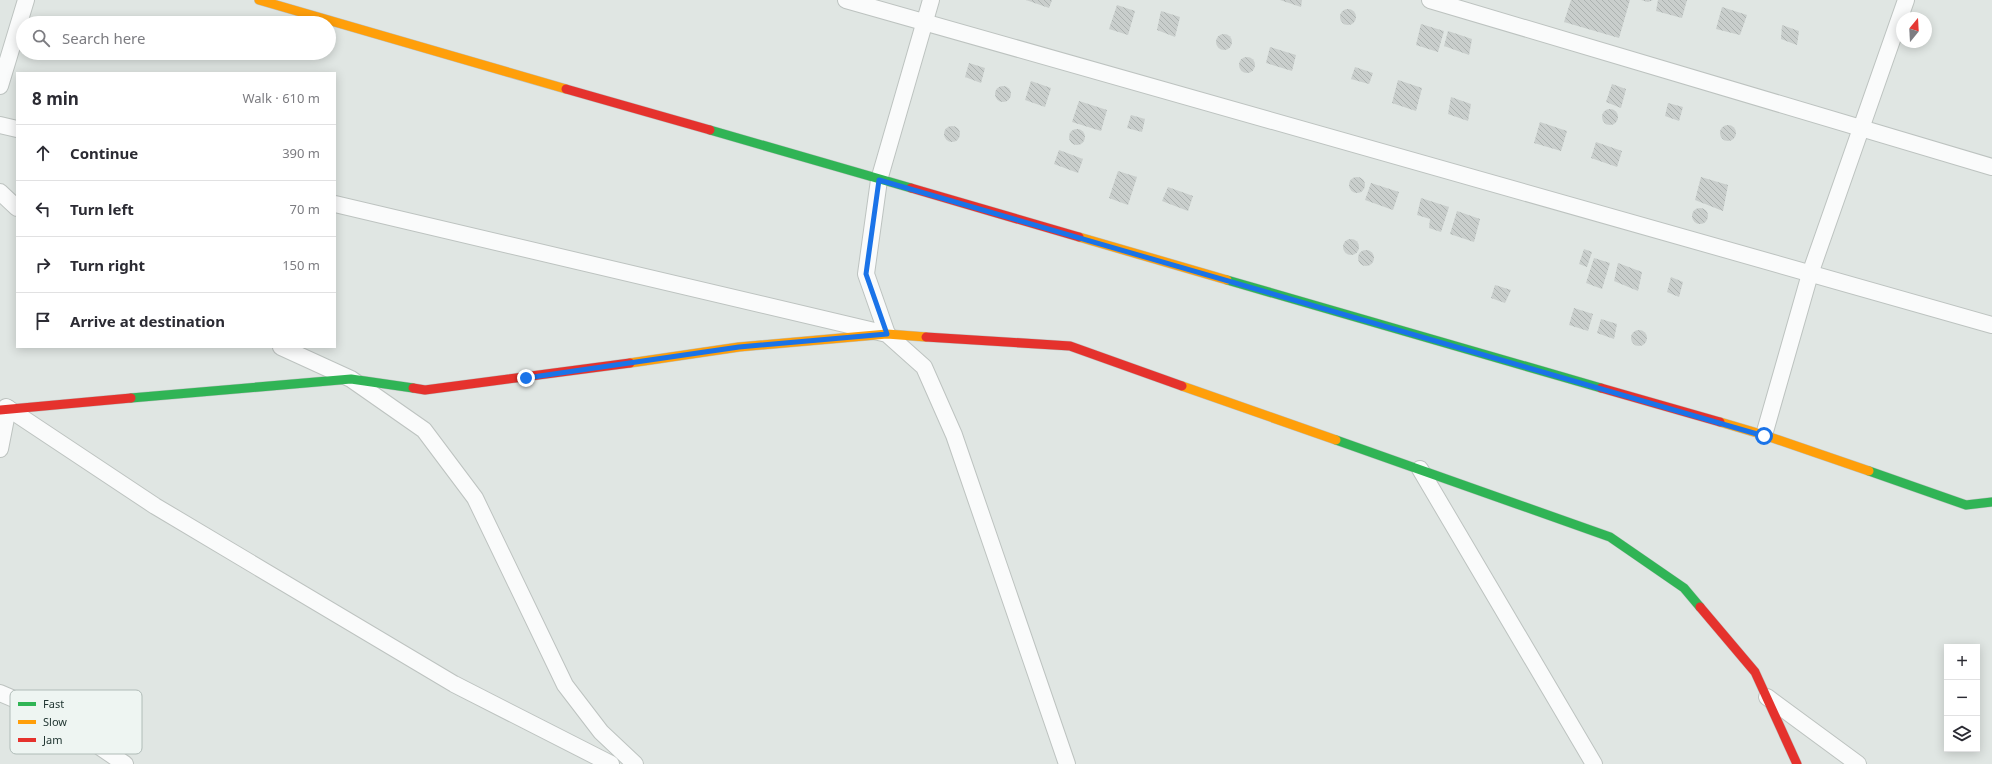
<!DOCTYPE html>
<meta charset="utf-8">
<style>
body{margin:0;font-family:"Noto Sans",sans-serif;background:#f7f7f7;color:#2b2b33}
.controls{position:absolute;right:12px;bottom:12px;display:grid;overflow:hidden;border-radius:0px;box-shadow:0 2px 10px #0003}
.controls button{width:36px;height:36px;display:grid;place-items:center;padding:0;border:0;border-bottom:1px solid #e1e1e2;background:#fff;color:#2b2b33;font:20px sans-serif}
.compass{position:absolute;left:1896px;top:12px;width:36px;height:36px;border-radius:50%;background:#fff;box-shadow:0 2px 10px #0003;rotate:18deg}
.stop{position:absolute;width:12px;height:12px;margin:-9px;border:3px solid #1a73e8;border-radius:50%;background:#fff}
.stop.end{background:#1a73e8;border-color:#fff;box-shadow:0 1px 4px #0008}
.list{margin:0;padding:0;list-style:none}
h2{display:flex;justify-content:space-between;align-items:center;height:52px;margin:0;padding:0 16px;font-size:17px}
h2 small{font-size:13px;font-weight:400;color:#7c7c81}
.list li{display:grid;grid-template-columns:26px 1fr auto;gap:12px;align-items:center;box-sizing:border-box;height:56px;padding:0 16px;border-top:1px solid #e1e1e2}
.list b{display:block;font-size:15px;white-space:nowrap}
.list em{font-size:13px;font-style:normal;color:#7c7c81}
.icon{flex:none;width:22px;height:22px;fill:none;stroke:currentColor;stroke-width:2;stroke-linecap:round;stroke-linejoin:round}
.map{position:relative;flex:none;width:1992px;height:764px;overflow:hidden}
.search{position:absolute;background:#fff;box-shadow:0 2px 10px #0003;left:16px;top:16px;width:320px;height:44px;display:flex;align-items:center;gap:10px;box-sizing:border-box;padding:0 14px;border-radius:22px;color:#7c7c81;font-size:15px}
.panel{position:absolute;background:#fff;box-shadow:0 2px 10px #0003;left:16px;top:72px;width:320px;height:276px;border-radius:0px}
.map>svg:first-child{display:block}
.building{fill:url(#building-back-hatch)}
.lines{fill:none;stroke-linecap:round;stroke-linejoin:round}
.street-casing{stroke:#bdc3c0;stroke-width:18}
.fast-casing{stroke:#bdc3c1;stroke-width:10}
.slow-casing{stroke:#bdc3c1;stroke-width:10}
.jam-casing{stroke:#bdc3c1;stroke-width:10}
.street{stroke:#fafbfb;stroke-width:16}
.fast{stroke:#30b455;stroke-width:9}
.slow{stroke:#ff9f0a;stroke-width:9}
.jam{stroke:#e5322d;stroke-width:9}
.route{stroke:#1a73e8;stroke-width:5}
.key{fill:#eef5f2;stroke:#b0bcb8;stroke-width:1}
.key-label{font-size:11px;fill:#213632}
</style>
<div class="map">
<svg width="1992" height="764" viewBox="0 0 1992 764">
<defs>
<pattern id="building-back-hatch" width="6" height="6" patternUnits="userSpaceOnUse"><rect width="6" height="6" fill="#c9cecc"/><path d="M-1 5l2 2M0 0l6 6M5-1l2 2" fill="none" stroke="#acb2b0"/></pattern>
</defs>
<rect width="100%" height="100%" fill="#e0e6e3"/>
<g class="building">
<path d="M1026,0H1052L1049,8Z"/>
<path d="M1280,0H1302L1301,7Z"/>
<path d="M1571,0H1630L1619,38L1564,22Z"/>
<path d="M1641,0H1653L1648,2Z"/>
<path d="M1658,0H1687L1682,18L1656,11Z"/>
<path d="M1117,5L1135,11L1128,35L1109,29Z"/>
<path d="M1722,7L1747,15L1740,35L1716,29Z"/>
<circle cx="1348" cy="17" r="8"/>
<path d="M1161,11L1180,17L1175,37L1157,30Z"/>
<path d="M1421,24L1444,31L1438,52L1416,45Z"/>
<path d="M1782,25L1799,31L1797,45L1781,39Z"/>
<path d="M1448,31L1472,39L1469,55L1444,46Z"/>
<circle cx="1224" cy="42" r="8"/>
<path d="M1270,47L1296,55L1292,71L1266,63Z"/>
<circle cx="1247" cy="65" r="8"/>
<path d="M969,63L985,68L981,83L965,77Z"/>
<path d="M1355,67L1373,73L1369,84L1351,79Z"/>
<path d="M1398,80L1422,88L1416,111L1392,103Z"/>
<path d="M1031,81L1051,88L1045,107L1025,100Z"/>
<path d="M1612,84L1626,89L1621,108L1606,102Z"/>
<circle cx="1003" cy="94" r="8"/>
<path d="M1451,97L1471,104L1468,121L1448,114Z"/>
<path d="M1079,101L1107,110L1101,131L1072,122Z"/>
<path d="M1668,103L1683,107L1679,121L1665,116Z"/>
<circle cx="1610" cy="117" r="8"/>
<path d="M1131,115L1145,119L1142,132L1127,128Z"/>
<path d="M1540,122L1567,131L1561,151L1534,143Z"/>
<circle cx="1728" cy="133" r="8"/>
<circle cx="952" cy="134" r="8"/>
<circle cx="1077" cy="137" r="8"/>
<path d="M1596,142L1622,151L1617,167L1591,158Z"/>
<path d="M1059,150L1083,159L1078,173L1054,164Z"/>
<path d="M1118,171L1137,177L1128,205L1109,198Z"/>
<path d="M1701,177L1728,185L1723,211L1695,200Z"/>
<circle cx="1357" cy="185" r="8"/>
<path d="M1371,183L1399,192L1393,210L1365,200Z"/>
<path d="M1168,187L1193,196L1188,211L1162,201Z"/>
<path d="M1421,198L1449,207L1441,232L1429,228L1430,219L1417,215Z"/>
<circle cx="1700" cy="216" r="8"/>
<path d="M1457,211L1480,219L1474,242L1450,234Z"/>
<circle cx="1351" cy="247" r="8"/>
<path d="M1584,249L1592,252L1587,267L1579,264Z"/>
<circle cx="1366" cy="258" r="8"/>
<path d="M1594,258L1610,263L1602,289L1586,283Z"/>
<path d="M1618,263L1642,272L1638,291L1614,281Z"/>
<path d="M1671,277L1683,282L1679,297L1667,292Z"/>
<path d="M1495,285L1511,290L1505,303L1491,298Z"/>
<path d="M1574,308L1593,314L1588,331L1569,325Z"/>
<path d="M1601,319L1617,324L1614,339L1597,333Z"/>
<circle cx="1639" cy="338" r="8"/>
</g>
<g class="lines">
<g class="street-casing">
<g id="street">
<path d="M846,0L1992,325"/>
<path d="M1430,0L1992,167"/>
<path d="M0,86L26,0"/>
<path d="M0,125L17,129"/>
<path d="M0,192L17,208"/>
<path d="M335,204L887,334L924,367L954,435L1067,764"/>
<path d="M887,334L866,274L879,180L931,0"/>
<path d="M281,347L351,379L424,430L475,498L565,685L601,732L635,764"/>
<path d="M6,407L155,506L454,684L611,764"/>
<path d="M1764,435L1810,274L1906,0"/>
<path d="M0,449L8,408"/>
<path d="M1420,469L1594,764"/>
<path d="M0,693L56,717L125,764"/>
<path d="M1767,697L1858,764"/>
</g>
</g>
<g class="fast-casing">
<g id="fast">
<path d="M710,130L911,188"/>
<path d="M1227,280L1601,388"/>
<path d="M131,398L351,379L413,388"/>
<path d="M1336,440L1610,537L1684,588L1700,607"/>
<path d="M1869,471L1966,505L1992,502"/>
</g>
</g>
<g class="slow-casing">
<g id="slow">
<path d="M259,0L566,89"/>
<path d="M1079,237L1227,280"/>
<path d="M630,363L739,347L887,334L926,337"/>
<path d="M1182,386L1336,440"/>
<path d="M1720,422L1764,435L1869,471"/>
</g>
</g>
<g class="jam-casing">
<g id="jam">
<path d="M566,89L710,130"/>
<path d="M911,188L1079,237"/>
<path d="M926,337L1070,346L1182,386"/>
<path d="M413,388L425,390L630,363"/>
<path d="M1601,388L1720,422"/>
<path d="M0,410L131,398"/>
<path d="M1700,607L1755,672L1797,764"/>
</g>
</g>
<use href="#street" class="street"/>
<use href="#fast" class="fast"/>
<use href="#slow" class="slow"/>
<use href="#jam" class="jam"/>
</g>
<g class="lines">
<path class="route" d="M526,378L739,347L887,334L866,274L879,180L1764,436"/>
</g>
<rect x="10" y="690" width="132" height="64" rx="6" class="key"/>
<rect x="18" y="702" width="18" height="4" fill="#30b455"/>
<rect x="18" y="720" width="18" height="4" fill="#ff9f0a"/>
<rect x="18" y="738" width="18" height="4" fill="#e5322d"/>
<g class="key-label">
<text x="43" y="708">Fast</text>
<text x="43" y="726">Slow</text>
<text x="43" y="744">Jam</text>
</g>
</svg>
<div class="controls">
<button>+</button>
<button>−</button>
<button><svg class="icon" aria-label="layers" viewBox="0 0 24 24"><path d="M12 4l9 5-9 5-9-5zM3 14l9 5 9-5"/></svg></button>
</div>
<svg class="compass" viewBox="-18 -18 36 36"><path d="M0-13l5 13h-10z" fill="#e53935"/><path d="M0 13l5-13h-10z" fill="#7c7c81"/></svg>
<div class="stop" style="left:1764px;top:436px"></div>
<div class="stop end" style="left:526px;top:378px"></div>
<div class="search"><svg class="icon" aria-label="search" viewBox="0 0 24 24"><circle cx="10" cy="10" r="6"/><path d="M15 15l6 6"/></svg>Search here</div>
<section class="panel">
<h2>8 min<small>Walk · 610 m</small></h2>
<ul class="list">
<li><svg class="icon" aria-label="ahead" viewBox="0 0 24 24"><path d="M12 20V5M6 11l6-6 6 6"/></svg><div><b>Continue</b></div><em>390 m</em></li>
<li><svg class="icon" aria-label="left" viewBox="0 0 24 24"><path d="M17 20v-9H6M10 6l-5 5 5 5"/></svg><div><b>Turn left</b></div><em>70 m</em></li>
<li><svg class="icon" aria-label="right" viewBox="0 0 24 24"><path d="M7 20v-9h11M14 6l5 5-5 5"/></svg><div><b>Turn right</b></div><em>150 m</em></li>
<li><svg class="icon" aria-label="arrive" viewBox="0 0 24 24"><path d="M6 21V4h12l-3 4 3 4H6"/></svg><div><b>Arrive at destination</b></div></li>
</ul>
</section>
</div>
